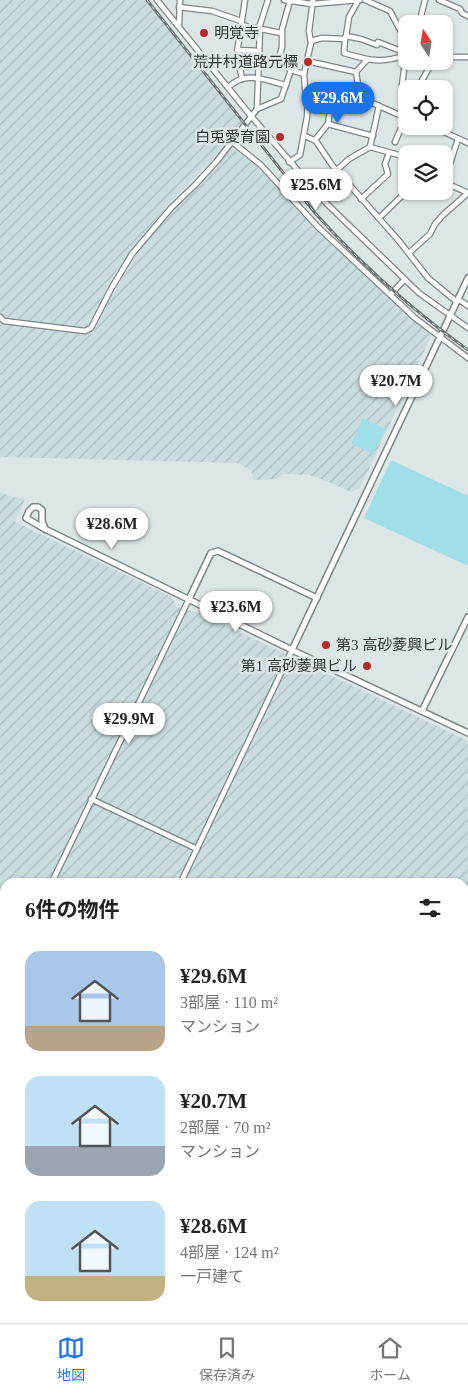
<!DOCTYPE html>
<html lang="ja">
<head>
<meta charset="utf-8">
<style>
	body { margin:0; font-family:"Times New Roman","Noto Sans JP",serif; background:#f2f2f2; color:#222; height:100vh; display:flex; flex-direction:column; font-size:19px; white-space:nowrap }
	* { box-sizing:border-box; margin:0 }
	p { font-size:16px; color:#767676 }
	.icon { flex:none; width:28px; height:28px; fill:none; stroke:currentColor; stroke-width:2; stroke-linecap:round; stroke-linejoin:round }
	.map { position:relative; flex:1; overflow:hidden }
	.panel { position:absolute; left:0px; top:878px; width:469px; height:446px; display:flex; flex-direction:column; background:#fff; border-radius:15px 15px 0 0; box-shadow:0 1px 4px #0004 }
	.panel>* { flex:none }
	.needle { width:32px; rotate:348deg }
	.fabs { position:absolute; left:398px; top:15px; display:grid; gap:10px }
	.fabs a { display:grid; place-items:center; width:55px; height:55px; border-radius:10px; background:#fff; box-shadow:0 1px 4px #0004; font-size:25px }
	.price { position:absolute; translate:-50% -42px; padding:0 11px; border-radius:18px; background:#fff; color:#222; font-size:16px; line-height:32px; filter:drop-shadow(0 1px 2px #0008) }
	.price::after { content:''; position:absolute; left:50%; top:30px; width:15px; height:11px; margin-left:-8px; background:inherit; clip-path:polygon(0 0,100% 0,50% 100%) }
	.price.current { background:#1a73e8; color:#fff }
	ul { padding:0; list-style:none }
	li { display:flex; align-items:center; gap:15px; height:125px; padding:0 25px }
	li span { display:grid; place-items:center; flex:none; width:140px; height:100px; border-radius:15px; color:#555 }
	li>.icon { margin-inline-start:auto }
	span .icon { width:60px; height:60px; fill:#fffc; stroke-width:1 }
	li b { font-size:21px }
	h2 { display:flex; justify-content:space-between; align-items:center; height:60px; padding:0 25px; font-size:21px }
	.tabs { display:flex; justify-content:space-around; align-items:center; height:70px; border-top:1px solid #e0e0e0; background:#fff; font-size:14px; color:#767676 }
	.tabs a { display:grid; justify-items:center; gap:2px }
	.tabs .current { color:#1a73e8 }
	.map>svg:first-child { display:block }
	.industrial { fill:url(#industrial-furrows) }
	.green { fill:#a0dfe7 }
	.lines { fill:none; stroke-linecap:round; stroke-linejoin:round }
	.stream { stroke:#3f9aa5; stroke-width:1 }
	.minor-casing { stroke:#7c8586; stroke-width:7 }
	.tertiary-casing { stroke:#7c8586; stroke-width:8 }
	.minor { stroke:#fff; stroke-width:4.5 }
	.tertiary { stroke:#fff; stroke-width:5 }
	.rail-casing { stroke:#6c7172; stroke-width:3 }
	.rail { stroke:#dde6e7; stroke-width:1; stroke-dasharray:4; stroke-linecap:butt }
	.poi-dot { fill:#b72828; stroke:#dde6e7; stroke-width:2 }
	.labels { text-anchor:middle; dominant-baseline:central; stroke-width:5; stroke-linejoin:round; paint-order:stroke }
	.poi-label { font-size:15px; fill:#323636; stroke:#dde6e7; text-anchor:end }
</style>
</head>
<body>
<div class="map">
<svg width="468" height="1323" viewBox="0 0 468 1323">
	<defs>
		<pattern id="industrial-furrows" width="10" height="10" patternUnits="userSpaceOnUse" patternTransform="scale(1.25)"><rect width="10" height="10" fill="#cadcde"/><path d="M-1 1l2-2M0 10L10 0M9 11l2-2" fill="none" stroke="#aebdbf"/></pattern>
	</defs>
	<rect width="100%" height="100%" fill="#dde6e7"/>
	<g class="industrial">
		<path d="M 0,0 L 146,0 L 243,121 L 210,162 L 168,205 L 132,249 L 114,275 L 87,326 L 83,328 L 11,319 L 2,316 L 0,311 Z"/>
		<path d="M 231,147 L 264,172 L 307,219 L 431,336 L 360,488 L 351,492 L 329,482 L 309,475 L 285,474 L 281,475 L 278,479 L 253,480 L 251,470 L 237,463 L 0,457 L 0,324 L 93,333 L 111,297 L 140,249 L 166,218 L 212,171 Z"/>
		<path d="M 0,492 L 13,497 L 25,499 L 15,522 L 172,597 L 176,607 L 200,613 L 468,741 L 468,1298 L 464,1296 L 464,882 L 5,882 L 5,1319 L 442,1319 L 440,1323 L 0,1323 Z"/>
	</g>
	<g class="green">
		<path d="M 363,418 L 386,429 L 373,454 L 351,444 Z"/>
		<path d="M 391,460 L 468,496 L 468,566 L 364,518 Z"/>
	</g>
	<g class="lines">
		<path class="stream" d="M 0,1075 L 5,1077"/>
		<defs>
			<g id="minor">
				<path d="M 157,0 L 251,116 L 326,203 L 419,293 L 468,328"/>
				<path d="M 284,0 L 312,4 L 360,0"/>
				<path d="M 365,0 L 390,11 L 406,41"/>
				<path d="M 439,0 L 460,9 L 462,13 L 468,16"/>
				<path d="M 179,7 L 212,11 L 241,21"/>
				<path d="M 419,24 L 425,0"/>
				<path d="M 241,25 L 281,33"/>
				<path d="M 179,26 L 180,0"/>
				<path d="M 259,28 L 268,0"/>
				<path d="M 346,36 L 349,17 L 358,1"/>
				<path d="M 345,39 L 344,53 C 367,60 382,64 406,55"/>
				<path d="M 311,41 L 322,38 L 345,39 L 346,36 L 361,39 L 377,45 L 378,42 L 406,53"/>
				<path d="M 238,50 L 259,51"/>
				<path d="M 259,55 L 279,62 L 291,70"/>
				<path d="M 406,55 L 402,85 L 415,89"/>
				<path d="M 203,57 L 238,60"/>
				<path d="M 444,57 L 468,57"/>
				<path d="M 307,61 L 356,72 L 360,97"/>
				<path d="M 278,62 L 282,47 L 282,29 L 290,1"/>
				<path d="M 356,72 L 367,60"/>
				<path d="M 242,79 L 237,53 L 245,0"/>
				<path d="M 228,87 C 232,84 237,80 242,79 C 256,75 272,82 286,85"/>
				<path d="M 417,89 L 433,61"/>
				<path d="M 308,96 L 359,97 L 406,118"/>
				<path d="M 257,109 L 260,28"/>
				<path d="M 328,124 L 373,136"/>
				<path d="M 431,126 L 468,143"/>
				<path d="M 305,136 L 316,141 L 332,165 L 399,241 L 428,278 L 457,302"/>
				<path d="M 315,140 L 328,124 L 332,96"/>
				<path d="M 231,141 L 261,165 L 317,226 L 415,318 L 468,358"/>
				<path d="M 395,142 L 406,117"/>
				<path d="M 370,147 L 379,106"/>
				<path d="M 289,162 L 300,155 L 307,117 L 308,96 L 305,89 L 304,74 L 311,43 L 309,31 L 313,0"/>
				<path d="M 337,170 L 349,159 L 370,147 L 406,157"/>
				<path d="M 446,176 L 458,139"/>
				<path d="M 361,199 L 388,174 L 385,164 L 389,153"/>
				<path d="M 379,218 L 407,191"/>
				<path d="M 409,253 L 430,234 L 435,224 L 443,215 L 468,193 L 444,182"/>
				<path d="M 391,294 L 404,280"/>
				<path d="M 458,299 L 468,306"/>
				<path d="M 0,317 L 4,321 L 85,331 L 91,328 L 111,289 L 132,254 L 171,208 L 195,185 L 217,161 L 257,109 L 281,99 L 291,70 L 304,74"/>
				<path d="M 91,799 L 197,849"/>
				<path d="M 52,882 L 189,599"/>
				<path d="M 181,882 L 292,650"/>
				<path d="M 0,943 L 5,945"/>
				<path d="M 0,989 L 5,979"/>
				<path d="M 0,1068 L 5,1071"/>
			</g>
			<g id="tertiary">
				<path d="M 45,529 L 42,521 L 42,510 L 38,507 L 33,507 L 29,511 L 26,518 L 45,529 L 292,650 L 468,733"/>
				<path d="M 189,599 L 211,553 L 218,551 L 317,598"/>
				<path d="M 292,650 L 468,278"/>
				<path d="M 422,711 L 468,617"/>
				<path d="M 464,1300 L 468,1302"/>
			</g>
		</defs>
		<use href="#minor" class="minor-casing"/>
		<use href="#tertiary" class="tertiary-casing"/>
		<use href="#minor" class="minor"/>
		<use href="#tertiary" class="tertiary"/>
		<defs>
			<path id="rail" d="M 147,0 L 315,213 C 361,264 412,310 468,350"/>
		</defs>
		<use href="#rail" class="rail-casing"/>
		<use href="#rail" class="rail"/>
	</g>
	<g class="poi-dot">
		<circle cx="204" cy="33" r="5"/>
		<circle cx="308" cy="62" r="5"/>
		<circle cx="280" cy="137" r="5"/>
		<circle cx="326" cy="645" r="5"/>
		<circle cx="367" cy="666" r="5"/>
	</g>
	<g class="labels">
		<g class="poi-label">
			<text x="214" y="33" text-anchor="start">明覚寺</text>
			<text x="298" y="62">荒井村道路元標</text>
			<text x="270" y="137">白兎愛育園</text>
			<text x="336" y="645" text-anchor="start">第3 高砂菱興ビル</text>
			<text x="357" y="666">第1 高砂菱興ビル</text>
		</g>
	</g>
</svg>
<div class="fabs">
<a><svg class="needle" viewBox="-14 -14 28 28"><path d="M0-13l5 13h-10z" fill="#e53935"/><path d="M0 13l5-13h-10z" fill="#767676"/></svg></a>
<a><svg class="icon" aria-label="locate" viewBox="0 0 24 24"><circle cx="12" cy="12" r="6"/><path d="M12 2v4M12 18v4M2 12h4M18 12h4"/></svg></a>
<a><svg class="icon" aria-label="layers" viewBox="0 0 24 24"><path d="M12 4l9 5-9 5-9-5zM3 14l9 5 9-5"/></svg></a>
</div>
<b class="price current" style="left:338px;top:124px">¥29.6M</b>
<b class="price" style="left:316px;top:211px">¥25.6M</b>
<b class="price" style="left:396px;top:407px">¥20.7M</b>
<b class="price" style="left:112px;top:550px">¥28.6M</b>
<b class="price" style="left:236px;top:633px">¥23.6M</b>
<b class="price" style="left:129px;top:745px">¥29.9M</b>
<section class="panel">
<h2>6件の物件<svg class="icon" aria-label="filters" viewBox="0 0 24 24"><path d="M4 7h16M4 17h16"/><circle cx="9" cy="7" r="2"/><circle cx="15" cy="17" r="2"/></svg></h2>
<ul>
<li><span style="background:linear-gradient(#a9c7e8 75%,#b9a48a 0)"><svg class="icon" aria-label="home" viewBox="0 0 24 24"><path d="M3 11l9-7 9 7M6 9v11h12V9"/></svg></span><div><b>¥29.6M</b><p>3部屋 · 110 m²</p><p>マンション</p></div></li>
<li><span style="background:linear-gradient(#bfe0f5 70%,#9aa5b1 0)"><svg class="icon" aria-label="home" viewBox="0 0 24 24"><path d="M3 11l9-7 9 7M6 9v11h12V9"/></svg></span><div><b>¥20.7M</b><p>2部屋 · 70 m²</p><p>マンション</p></div></li>
<li><span style="background:linear-gradient(#bfe0f5 75%,#c2b280 0)"><svg class="icon" aria-label="home" viewBox="0 0 24 24"><path d="M3 11l9-7 9 7M6 9v11h12V9"/></svg></span><div><b>¥28.6M</b><p>4部屋 · 124 m²</p><p>一戸建て</p></div></li>
</ul>
</section>
</div>
<nav class="tabs">
<a class="current"><svg class="icon" aria-label="map" viewBox="0 0 24 24"><path d="M3 6l6-2 6 2 6-2v14l-6 2-6-2-6 2zM9 4v14M15 6v14"/></svg>地図</a>
<a><svg class="icon" aria-label="saved" viewBox="0 0 24 24"><path d="M7 4h10v16l-5-4-5 4z"/></svg>保存済み</a>
<a><svg class="icon" aria-label="home" viewBox="0 0 24 24"><path d="M3 11l9-7 9 7M6 9v11h12V9"/></svg>ホーム</a>
</nav>
</body>
</html>
